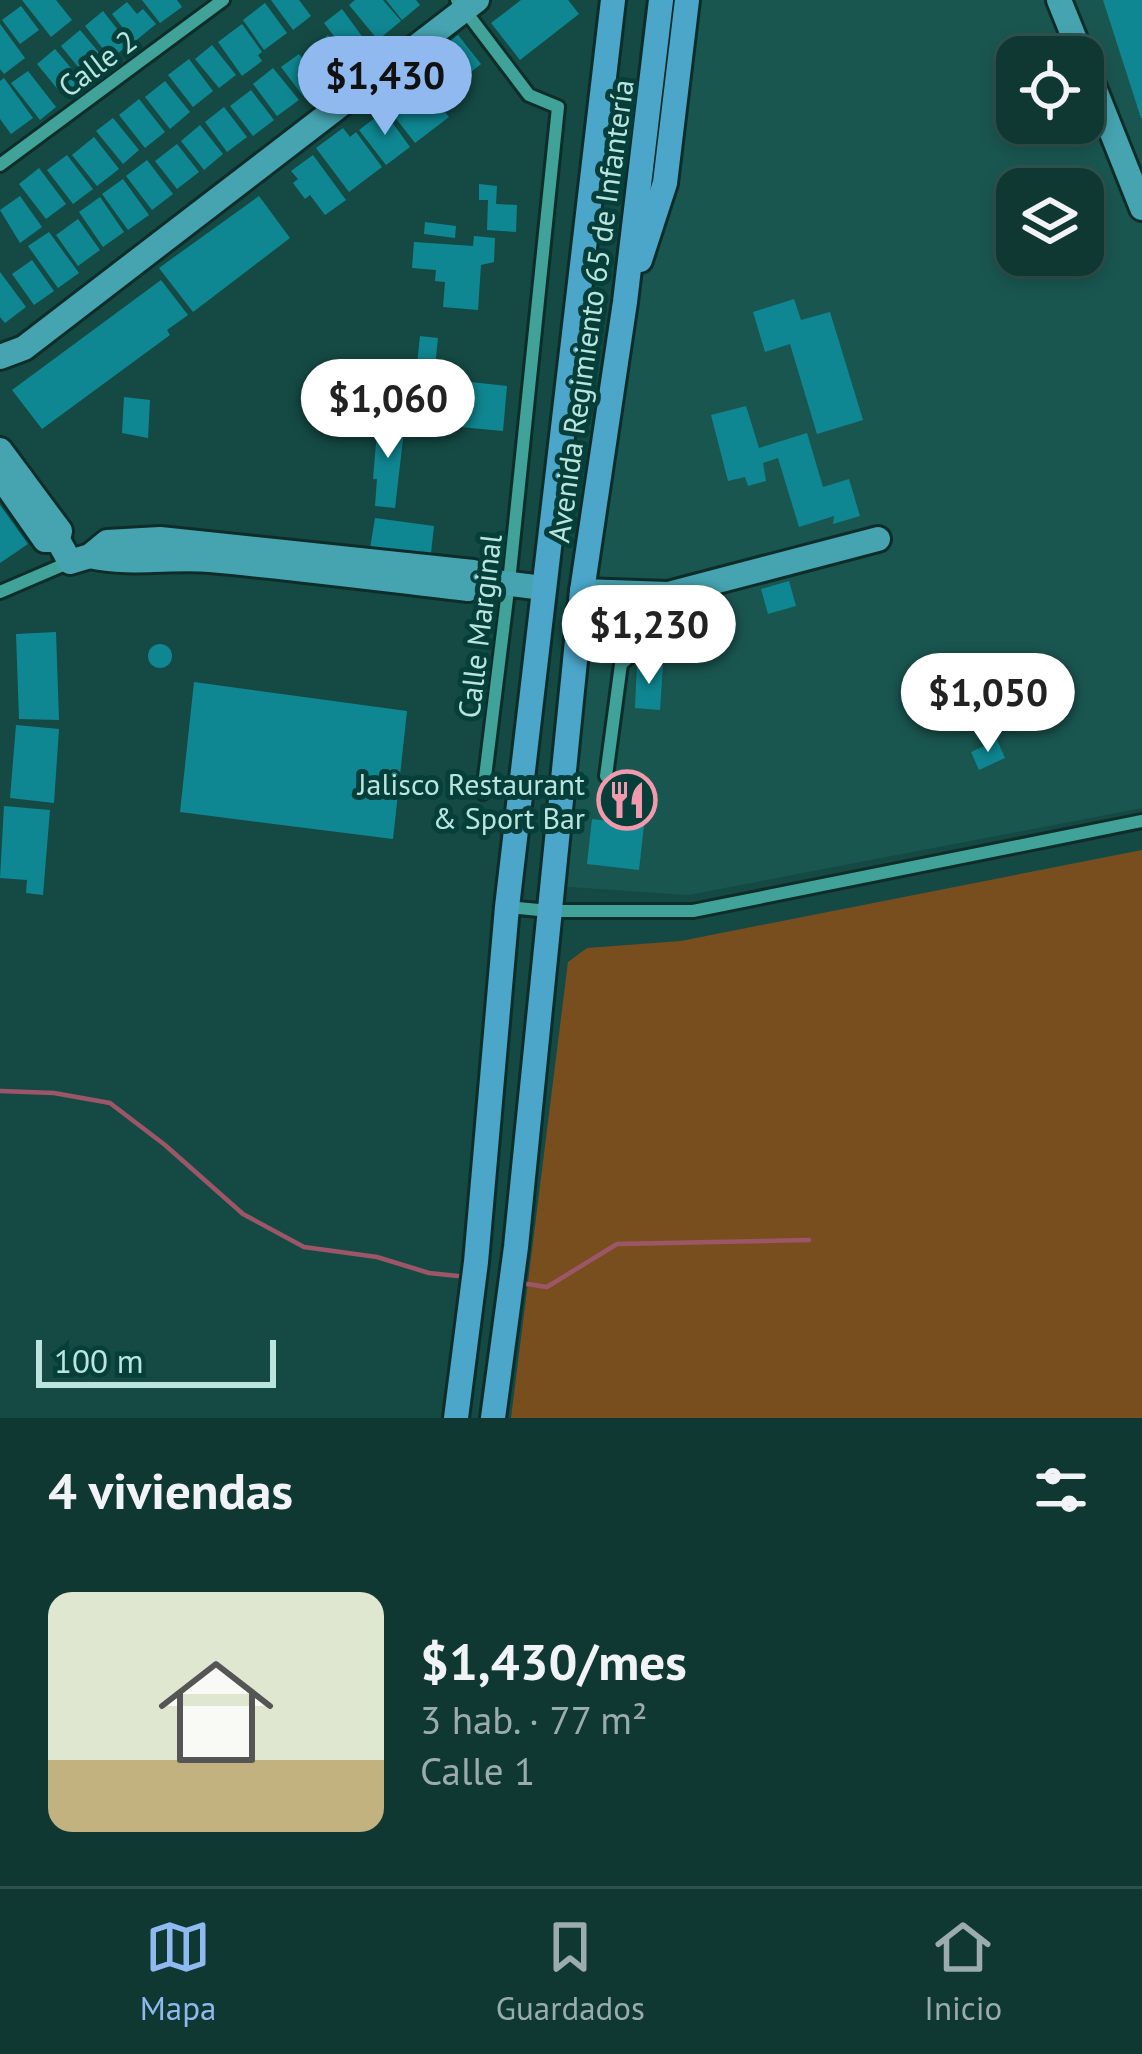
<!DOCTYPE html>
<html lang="es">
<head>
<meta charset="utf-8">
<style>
	body { margin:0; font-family:"PT Sans",sans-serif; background:#193f3b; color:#f1f3f6; height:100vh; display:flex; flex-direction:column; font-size:45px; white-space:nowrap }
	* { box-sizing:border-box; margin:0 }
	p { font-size:39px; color:#9cacac }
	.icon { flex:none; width:66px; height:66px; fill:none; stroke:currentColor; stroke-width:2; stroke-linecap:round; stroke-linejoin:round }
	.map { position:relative; height:1418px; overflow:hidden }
	.side { display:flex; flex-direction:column; background:#103833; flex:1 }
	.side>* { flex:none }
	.buttons { position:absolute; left:996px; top:36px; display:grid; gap:24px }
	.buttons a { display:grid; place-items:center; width:108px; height:108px; border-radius:24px; background:#103833; box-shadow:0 6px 18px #0003,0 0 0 3px #30524e; font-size:60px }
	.scale { position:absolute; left:36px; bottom:30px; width:240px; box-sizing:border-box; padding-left:12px; border:6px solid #bae5df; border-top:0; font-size:33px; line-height:42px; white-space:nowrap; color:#bae5df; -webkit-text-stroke:9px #063f3a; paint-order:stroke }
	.price { position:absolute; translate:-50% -102px; padding:0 27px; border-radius:42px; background:#fff; color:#222; font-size:39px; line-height:78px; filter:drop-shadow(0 3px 6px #0008) }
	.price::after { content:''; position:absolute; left:50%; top:72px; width:36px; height:27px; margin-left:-18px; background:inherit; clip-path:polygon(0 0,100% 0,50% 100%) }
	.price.on { background:#90b9f0; color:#111 }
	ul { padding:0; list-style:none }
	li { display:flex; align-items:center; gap:36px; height:300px; padding:0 48px }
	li+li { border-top:3px solid #30524e }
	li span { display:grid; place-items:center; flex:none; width:336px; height:240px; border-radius:24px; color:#555 }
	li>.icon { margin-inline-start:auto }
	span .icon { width:144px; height:144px; fill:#fffc; stroke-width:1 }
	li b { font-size:51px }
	h2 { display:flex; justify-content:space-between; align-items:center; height:144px; padding:0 48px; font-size:51px }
	.dock { display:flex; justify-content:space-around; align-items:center; height:168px; border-top:3px solid #30524e; background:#103833; font-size:33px; color:#9cacac }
	.dock a { display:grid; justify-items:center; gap:6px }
	.dock .on { color:#90b9f0 }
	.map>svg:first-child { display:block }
	.built { fill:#1a5650; fill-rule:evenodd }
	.green { fill:#794e1f }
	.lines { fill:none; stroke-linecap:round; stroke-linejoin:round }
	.stream { stroke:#9d5667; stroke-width:4.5 }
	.building { fill:#0f8792 }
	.street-casing { stroke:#0e2d29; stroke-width:18 }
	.secondary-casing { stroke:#0e2d29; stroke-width:30 }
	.primary-casing { stroke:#0e2d29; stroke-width:30 }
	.street { stroke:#40a298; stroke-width:12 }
	.secondary { stroke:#46a4b1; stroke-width:24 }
	.primary { stroke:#4ba6ca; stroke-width:24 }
	.labels { text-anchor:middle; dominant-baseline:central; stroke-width:10; stroke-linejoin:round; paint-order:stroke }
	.street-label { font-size:30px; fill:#bae5df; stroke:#063f3a }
	.poi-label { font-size:30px; fill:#bae5df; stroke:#063f3a; text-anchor:end }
</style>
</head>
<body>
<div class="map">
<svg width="1142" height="1418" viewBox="0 0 1142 1418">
	<rect width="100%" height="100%" fill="#154a44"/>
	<path class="built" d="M 659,0 L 1142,0 L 1142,808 L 688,895 L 556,886 ZM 1017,57 L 1083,57 L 1083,123 L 1017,123 ZM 1017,189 L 1083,189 L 1083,255 L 1017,255 Z"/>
	<path class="green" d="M 1142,850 L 1142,1418 L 511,1418 L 568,962 L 587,948 L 681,941 Z"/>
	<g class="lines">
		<g class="stream">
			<path d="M 0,1091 L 54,1093 L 110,1103 L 165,1145 L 243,1214 L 304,1247 L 377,1257 L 429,1273 L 468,1277"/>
			<path d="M 521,1283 L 547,1287 L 617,1244 L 809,1240"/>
		</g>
	</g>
	<g class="building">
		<path d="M 22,0 L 56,0 L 72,20 L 51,37 Z"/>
		<path d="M 142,0 L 177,0 L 182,7 L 160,23 Z"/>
		<path d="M 271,0 L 299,0 L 311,16 L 293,30 Z"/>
		<path d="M 355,0 L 383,0 L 401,21 L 378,40 L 349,5 Z"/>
		<path d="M 386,0 L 416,0 L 420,5 L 402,20 Z"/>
		<path d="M 521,0 L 568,0 L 579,14 L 520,60 L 491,23 Z"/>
		<path d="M 1103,0 L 1142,0 L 1142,118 L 1141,118 Z"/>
		<path d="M 127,2 L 137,14 L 143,9 L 156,24 L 134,42 L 112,14 Z"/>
		<path d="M 265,3 L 287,33 L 264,50 L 243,20 Z"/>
		<path d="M 21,6 L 39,30 L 20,44 L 2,20 Z"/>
		<path d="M 342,9 L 364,39 L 346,52 L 324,23 Z"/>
		<path d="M 103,11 L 129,44 L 111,59 L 85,26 Z"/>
		<path d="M 0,24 L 25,58 L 4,74 L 0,69 Z"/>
		<path d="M 242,24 L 262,52 L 258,55 L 262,61 L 242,76 L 218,42 Z"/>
		<path d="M 80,30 L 107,62 L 87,78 L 61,46 Z"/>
		<path d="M 328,35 L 348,63 L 328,77 L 308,50 Z"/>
		<path d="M 458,35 L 481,64 L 455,85 L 432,55 Z"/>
		<path d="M 212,45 L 236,75 L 219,88 L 195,59 Z"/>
		<path d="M 55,49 L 82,81 L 64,97 L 37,64 Z"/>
		<path d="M 299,54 L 321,83 L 303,96 L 281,67 Z"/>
		<path d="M 189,59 L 213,91 L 193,107 L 168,75 Z"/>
		<path d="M 273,68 L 299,100 L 277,116 L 253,84 Z"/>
		<path d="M 28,71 L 56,107 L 40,120 L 11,83 Z"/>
		<path d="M 4,78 L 33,118 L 11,134 L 0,119 L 0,81 Z"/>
		<path d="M 165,81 L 190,112 L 170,129 L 145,97 Z"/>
		<path d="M 421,81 L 449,117 L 415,143 L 387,107 Z"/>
		<path d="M 251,90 L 274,120 L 253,136 L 230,106 Z"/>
		<path d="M 139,99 L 165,132 L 145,148 L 119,115 Z"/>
		<path d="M 224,107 L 247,137 L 227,152 L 205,122 Z"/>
		<path d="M 384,111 L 410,147 L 386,165 L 359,130 Z"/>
		<path d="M 113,118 L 139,150 L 123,164 L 96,131 Z"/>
		<path d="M 200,125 L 223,154 L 204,170 L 181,141 Z"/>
		<path d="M 343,128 L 350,137 L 356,132 L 382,167 L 349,192 L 316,148 Z"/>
		<path d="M 94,137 L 119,169 L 97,186 L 72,155 Z"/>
		<path d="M 177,144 L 199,172 L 177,189 L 155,161 Z"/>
		<path d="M 67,155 L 93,189 L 73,204 L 47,170 Z"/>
		<path d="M 313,155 L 346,200 L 325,215 L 310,195 L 305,199 L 293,183 L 298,179 L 291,171 Z"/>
		<path d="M 147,160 L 173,194 L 152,210 L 126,176 Z"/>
		<path d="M 39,168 L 66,204 L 46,219 L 19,184 Z"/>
		<path d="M 123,179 L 149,215 L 128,230 L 102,194 Z"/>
		<path d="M 479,184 L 497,186 L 496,204 L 517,205 L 516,232 L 487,230 L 488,200 L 479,200 Z"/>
		<path d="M 20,196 L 42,227 L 20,243 L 0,210 Z"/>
		<path d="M 259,196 L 290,238 L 193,312 L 159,268 Z"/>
		<path d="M 100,197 L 124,232 L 103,247 L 79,212 Z"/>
		<path d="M 78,219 L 100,250 L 78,266 L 56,235 Z"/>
		<path d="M 425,222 L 456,226 L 455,238 L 424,234 Z"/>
		<path d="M 49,232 L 79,273 L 58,288 L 28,246 Z"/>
		<path d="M 474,236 L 495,238 L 494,262 L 481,265 L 478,310 L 443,307 L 445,282 L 435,281 L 436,270 L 412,268 L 414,242 L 473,246 Z"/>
		<path d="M 32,260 L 54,291 L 34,305 L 12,274 Z"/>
		<path d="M 0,272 L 26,307 L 5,323 L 0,317 Z"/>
		<path d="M 161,280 L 188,315 L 167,330 L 170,335 L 42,429 L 12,390 Z"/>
		<path d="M 794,299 L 801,320 L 830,312 L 863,420 L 817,434 L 790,344 L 765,352 L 753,312 Z"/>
		<path d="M 420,336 L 438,338 L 429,423 L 411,421 Z"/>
		<path d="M 453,380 L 507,386 L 503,431 L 449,426 Z"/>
		<path d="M 124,397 L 150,400 L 148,438 L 122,433 Z"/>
		<path d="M 746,406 L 759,448 L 807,433 L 823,487 L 849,479 L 860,516 L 833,524 L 834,516 L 799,527 L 778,458 L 763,463 L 766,481 L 748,486 L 745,477 L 728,481 L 711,415 Z"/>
		<path d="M 378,419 L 405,422 L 395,508 L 375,506 L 377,479 L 373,479 Z"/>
		<path d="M 0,505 L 28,544 L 0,563 Z"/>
		<path d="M 375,518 L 434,526 L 430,562 L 369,555 Z"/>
		<path d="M 789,581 L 796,606 L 768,614 L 761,589 Z"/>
		<path d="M 56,632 L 59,720 L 19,719 L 16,634 Z"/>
		<circle cx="160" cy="656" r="12"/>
		<path d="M 637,664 L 663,665 L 660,710 L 635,708 Z"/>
		<path d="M 194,682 L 407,711 L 393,839 L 180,812 Z"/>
		<path d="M 16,725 L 59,729 L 54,803 L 10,798 Z"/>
		<path d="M 997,740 L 1005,758 L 979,770 L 971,752 Z"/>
		<path d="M 606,784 L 653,789 L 648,817 L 601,812 Z"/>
		<path d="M 4,806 L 50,810 L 43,895 L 26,893 L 27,880 L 0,878 Z"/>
		<path d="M 592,819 L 644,825 L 639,870 L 587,864 Z"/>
	</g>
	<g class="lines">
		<defs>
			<g id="street">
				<path d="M 457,0 L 529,95 L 558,107 L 509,582 L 483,793"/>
				<path d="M 0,165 L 223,0"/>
				<path d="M 0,592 L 70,562"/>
				<path d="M 606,776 L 621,664 L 665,625 L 668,595"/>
				<path d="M 507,907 L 549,911 L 693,911 L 1142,821"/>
			</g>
			<g id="secondary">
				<path d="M 1059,0 L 1082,57"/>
				<path d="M 1083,60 L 1142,208"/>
				<path d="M 0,357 L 24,348 L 477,0"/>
				<path d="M 0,450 L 60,531 L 58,540 L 70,562 L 90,556 L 107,542 L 160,539 L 473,572 L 488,581 L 543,588"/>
				<path d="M 0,476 L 45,540 L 58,540"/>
				<path d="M 90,556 C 129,565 170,557 210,560 C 296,568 382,579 468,589 L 488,581"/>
				<path d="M 582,591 L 668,594 L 878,539"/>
			</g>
			<g id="primary">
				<path d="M 640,260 L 665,183 L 687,0"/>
				<path d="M 456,1418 L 476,1262 L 507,907 L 613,0"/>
				<path d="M 493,1418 L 516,1247 L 582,591 L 625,302 L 661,0"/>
			</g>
		</defs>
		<use href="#street" class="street-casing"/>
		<use href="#secondary" class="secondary-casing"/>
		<use href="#primary" class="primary-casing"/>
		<use href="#street" class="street"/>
		<use href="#secondary" class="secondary"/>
		<use href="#primary" class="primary"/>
	</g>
	<defs>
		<symbol id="restaurant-ring" viewBox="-11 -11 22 22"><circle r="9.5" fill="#063f3a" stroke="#f29aad" stroke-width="1.5"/><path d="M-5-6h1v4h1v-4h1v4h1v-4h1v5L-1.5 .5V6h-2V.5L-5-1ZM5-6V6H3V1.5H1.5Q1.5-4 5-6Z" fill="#f29aad"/></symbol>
	</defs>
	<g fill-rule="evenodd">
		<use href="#restaurant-ring" x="594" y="767" width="66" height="66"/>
	</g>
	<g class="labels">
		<g class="street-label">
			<text transform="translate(97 63) rotate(-37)">Calle 2</text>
			<text transform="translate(590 311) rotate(-82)">Avenida Regimiento 65 de Infantería</text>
			<text transform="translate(479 626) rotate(-83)">Calle Marginal</text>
		</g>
		<g class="poi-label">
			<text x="585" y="783">Jalisco Restaurant<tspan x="585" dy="34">&amp; Sport Bar</tspan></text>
		</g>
	</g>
</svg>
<div class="buttons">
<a><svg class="icon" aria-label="locate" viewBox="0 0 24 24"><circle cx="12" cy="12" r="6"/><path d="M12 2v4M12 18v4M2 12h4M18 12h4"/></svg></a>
<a><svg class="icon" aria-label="layers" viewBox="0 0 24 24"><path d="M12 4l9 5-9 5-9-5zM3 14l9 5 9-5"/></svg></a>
</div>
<div class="scale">100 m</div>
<b class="price on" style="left:385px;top:138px">$1,430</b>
<b class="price" style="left:388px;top:461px">$1,060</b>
<b class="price" style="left:649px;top:687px">$1,230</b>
<b class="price" style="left:988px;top:755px">$1,050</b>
</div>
<section class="side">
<h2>4 viviendas<svg class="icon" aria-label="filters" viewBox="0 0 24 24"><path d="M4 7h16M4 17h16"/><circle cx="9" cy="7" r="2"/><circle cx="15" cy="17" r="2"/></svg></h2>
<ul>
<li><span style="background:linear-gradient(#dfe7d0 70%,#c2b280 0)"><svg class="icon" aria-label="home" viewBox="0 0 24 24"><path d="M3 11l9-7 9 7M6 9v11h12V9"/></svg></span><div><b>$1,430/mes</b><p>3 hab. · 77 m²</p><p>Calle 1</p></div></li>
</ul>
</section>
<nav class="dock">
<a class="on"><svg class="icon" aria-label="map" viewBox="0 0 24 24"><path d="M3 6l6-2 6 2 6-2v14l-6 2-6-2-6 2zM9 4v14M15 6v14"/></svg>Mapa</a>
<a><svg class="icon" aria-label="saved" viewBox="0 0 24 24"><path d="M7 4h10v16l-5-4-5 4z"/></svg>Guardados</a>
<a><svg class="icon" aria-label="home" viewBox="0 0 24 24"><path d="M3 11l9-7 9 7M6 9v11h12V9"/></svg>Inicio</a>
</nav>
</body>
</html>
